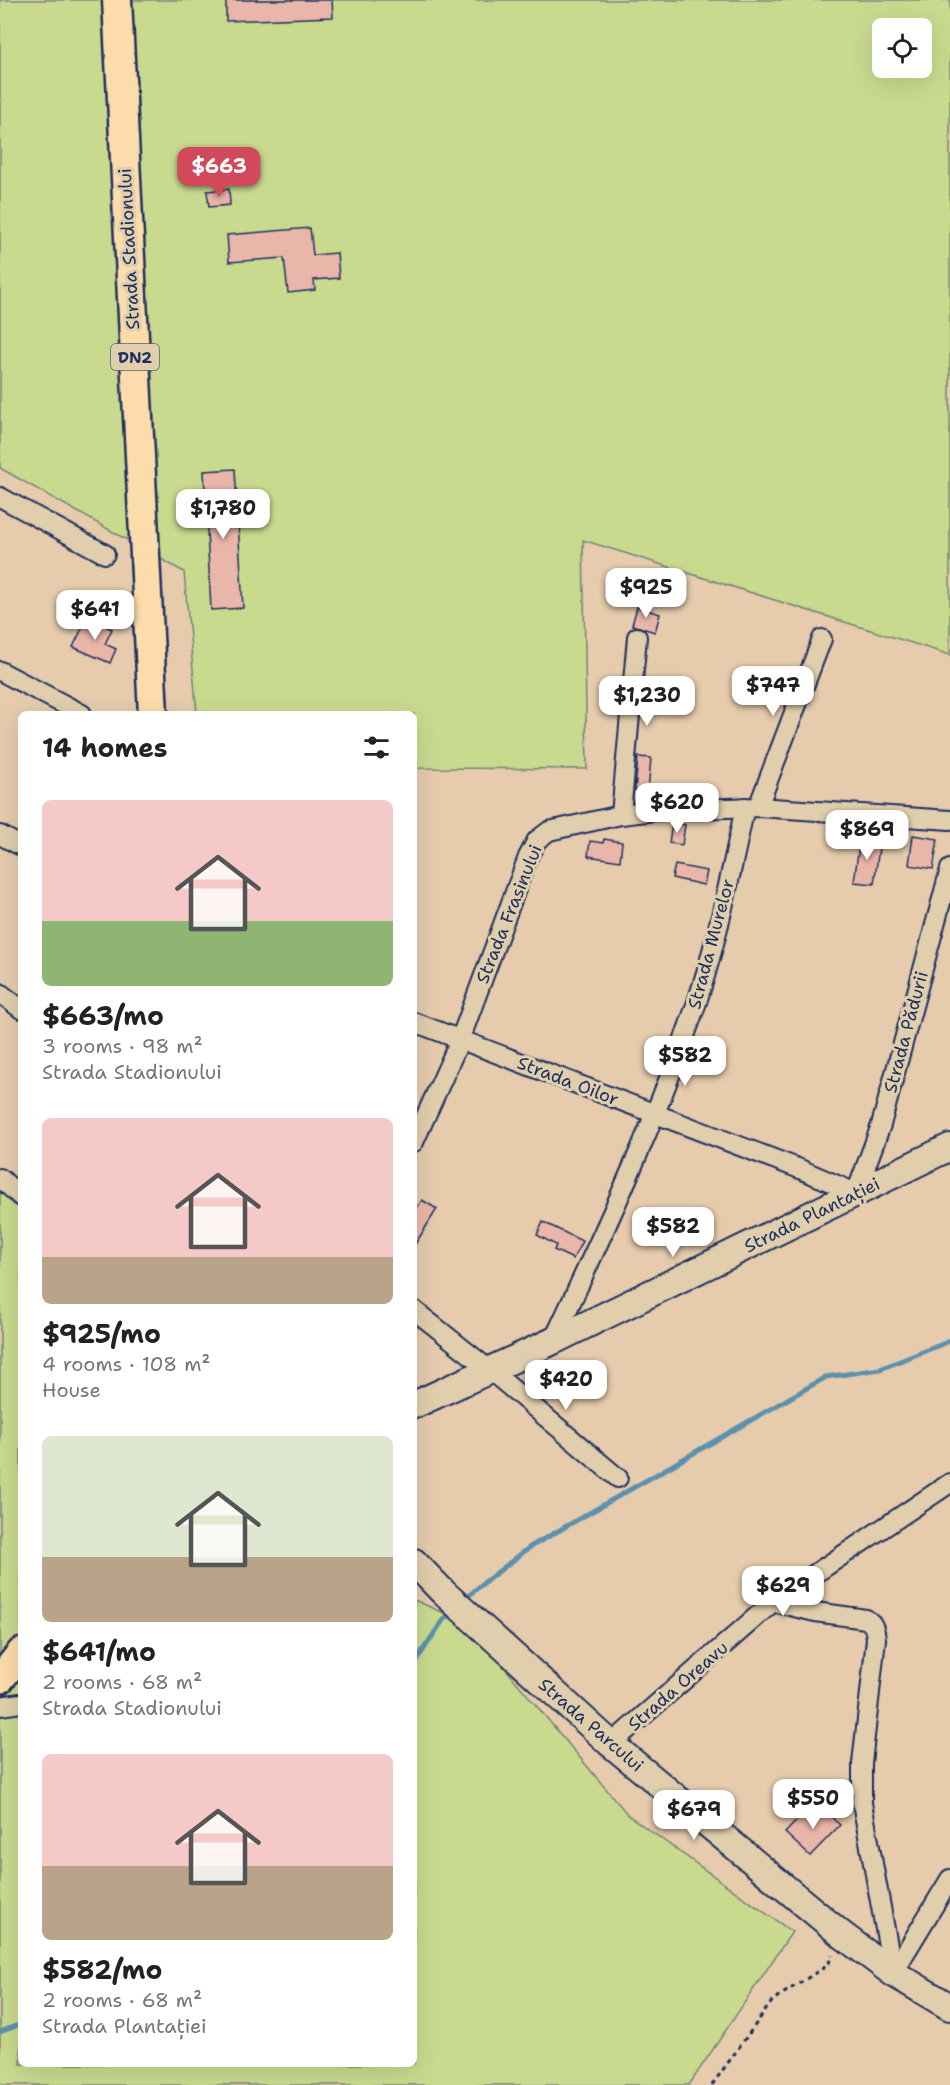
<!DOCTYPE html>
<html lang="en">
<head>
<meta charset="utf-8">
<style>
	body { margin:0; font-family:"Shantell Sans",sans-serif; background:#f6f6f6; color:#222; height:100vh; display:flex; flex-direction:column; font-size:22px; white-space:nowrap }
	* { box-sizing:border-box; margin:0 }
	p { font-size:20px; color:#767676 }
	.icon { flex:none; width:33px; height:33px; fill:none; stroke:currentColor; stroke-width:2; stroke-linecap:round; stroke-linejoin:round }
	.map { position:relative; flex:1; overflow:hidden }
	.panel { position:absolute; left:18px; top:711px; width:399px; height:1356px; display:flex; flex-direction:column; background:#fff; border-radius:9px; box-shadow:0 6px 24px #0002 }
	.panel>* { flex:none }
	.controls { position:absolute; left:872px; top:18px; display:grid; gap:12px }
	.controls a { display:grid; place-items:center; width:60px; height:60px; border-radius:9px; background:#fff; box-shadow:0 6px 24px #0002; font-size:30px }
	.price { position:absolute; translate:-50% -51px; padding:0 14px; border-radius:12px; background:#fff; color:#222; font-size:20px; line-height:39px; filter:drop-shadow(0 2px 3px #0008) }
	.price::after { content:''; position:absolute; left:50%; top:36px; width:18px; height:14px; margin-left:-9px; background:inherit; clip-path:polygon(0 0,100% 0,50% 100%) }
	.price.selected { background:#d1495b; color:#fff }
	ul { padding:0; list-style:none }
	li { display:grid; align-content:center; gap:12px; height:318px; padding:0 24px }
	li span { display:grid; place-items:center; height:186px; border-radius:9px; color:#555 }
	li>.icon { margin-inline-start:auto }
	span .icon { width:108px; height:108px; fill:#fffc; stroke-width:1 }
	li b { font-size:26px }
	h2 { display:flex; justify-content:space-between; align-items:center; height:72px; padding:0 24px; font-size:26px }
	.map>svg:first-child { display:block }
	.green { fill:#c9da8f; stroke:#728476; stroke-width:1.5; fill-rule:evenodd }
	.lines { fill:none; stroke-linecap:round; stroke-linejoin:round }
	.stream { stroke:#5b91ae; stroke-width:5 }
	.building { fill:#ebb6aa; stroke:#1b2f5e; stroke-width:1.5 }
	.minor-casing { stroke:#1b2f5e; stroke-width:22 }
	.secondary-casing { stroke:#1b2f5e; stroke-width:30 }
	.primary-casing { stroke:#1b2f5e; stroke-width:33 }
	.path { stroke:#1b2f5e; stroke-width:3; stroke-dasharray:4.5 4.5; stroke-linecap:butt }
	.minor { stroke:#e1ceac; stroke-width:18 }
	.secondary { stroke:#e1ceac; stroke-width:26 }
	.primary { stroke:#fddcac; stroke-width:28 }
	.labels { text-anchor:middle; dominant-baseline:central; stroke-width:6; stroke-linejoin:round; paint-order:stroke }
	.shield { fill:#e1ceac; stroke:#565f75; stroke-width:1.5 }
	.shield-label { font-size:16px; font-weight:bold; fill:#1b2f5e }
	.street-label { font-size:18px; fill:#1b2f5e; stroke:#e1ceac }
</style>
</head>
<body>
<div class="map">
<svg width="950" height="2085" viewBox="0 0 950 2085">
	<rect width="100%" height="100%" fill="#e6cbad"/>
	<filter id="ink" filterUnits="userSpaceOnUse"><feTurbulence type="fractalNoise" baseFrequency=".0167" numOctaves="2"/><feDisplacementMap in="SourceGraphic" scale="12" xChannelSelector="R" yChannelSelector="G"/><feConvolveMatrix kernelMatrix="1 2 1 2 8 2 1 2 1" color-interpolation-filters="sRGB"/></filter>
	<g filter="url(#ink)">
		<g class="green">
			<path d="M 0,0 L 950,0 L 950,655 L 583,540 L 587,769 L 414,768 L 414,714 L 197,714 L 184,572 L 0,468 ZM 882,28 L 921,28 L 921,68 L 882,68 Z"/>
			<path d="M 0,1187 L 21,1204 L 21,2064 L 414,2064 L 414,1600 L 467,1623 L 628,1815 L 792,1932 L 689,2085 L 0,2085 Z"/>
		</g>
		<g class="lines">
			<g class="stream">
				<path d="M 464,1600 L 481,1585 L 530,1547 L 826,1377 L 880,1369 L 950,1341"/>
				<path d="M 414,1664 L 443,1620 L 453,1611"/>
				<path d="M 0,2032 L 21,2024"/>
			</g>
		</g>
		<g class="building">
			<path d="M 226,0 L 332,0 L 333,17 L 226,21 Z"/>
			<path d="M 229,189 L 230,205 L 209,207 L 207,191 Z"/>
			<path d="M 310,228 L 313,255 L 337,253 L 339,278 L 314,280 L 315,290 L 288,293 L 284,258 L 229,262 L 227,235 Z"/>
			<path d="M 235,469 L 243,608 L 211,610 L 204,471 Z"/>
			<path d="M 637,607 L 660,614 L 655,632 L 632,625 Z"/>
			<path d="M 87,618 L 112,629 L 105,644 L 116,649 L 110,663 L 73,647 Z"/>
			<path d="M 638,757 L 651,758 L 648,791 L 635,790 Z"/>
			<path d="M 672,823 L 685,825 L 682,845 L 669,843 Z"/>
			<path d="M 913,835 L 938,839 L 933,869 L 909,865 Z"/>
			<path d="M 860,838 L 880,841 L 874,884 L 854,882 Z"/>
			<path d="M 604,839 L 622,842 L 620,861 L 588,856 L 590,841 L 603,843 Z"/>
			<path d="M 675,865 L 707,871 L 704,885 L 672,878 Z"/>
			<path d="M 422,1200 L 437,1209 L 414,1246 L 414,1212 Z"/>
			<path d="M 543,1222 L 582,1241 L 573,1259 L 554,1250 L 556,1245 L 537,1235 Z"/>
			<path d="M 820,1806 L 840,1825 L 810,1856 L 785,1833 L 805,1812 L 810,1817 Z"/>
		</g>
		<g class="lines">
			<defs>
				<g id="minor">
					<path d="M 0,497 L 105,554"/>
					<path d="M 0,671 L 82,714"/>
					<path d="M 758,807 L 822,639"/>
					<path d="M 621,815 L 637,637"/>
					<path d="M 0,835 L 21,846"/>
					<path d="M 0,993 L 21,1009"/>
					<path d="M 414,1022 L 800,1169 L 856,1193 L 881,1125 L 950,869"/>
					<path d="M 414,1142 L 460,1040 L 528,857 L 537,840 L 549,831 L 621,815 L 664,810 L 758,807 L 950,820"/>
					<path d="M 0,1178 L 21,1197"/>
					<path d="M 414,1310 L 491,1371 L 618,1478"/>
					<path d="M 553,1341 C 605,1230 657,1119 697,1002 C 718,938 731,872 745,807"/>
					<path d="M 773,1602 L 815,1612 L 866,1619 C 874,1624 875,1629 876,1639 L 862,1763 L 862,1803 L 893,1973"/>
					<path d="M 0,1706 L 21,1703"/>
					<path d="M 611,1744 L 773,1602 L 950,1483"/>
					<path d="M 893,1973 L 950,1879"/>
				</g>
				<g id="secondary">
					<path d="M 414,1405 L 553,1341 L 950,1147"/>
					<path d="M 414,1562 L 443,1592 L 611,1744 L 841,1934 L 893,1973 L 950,2007"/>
				</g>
				<g id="primary">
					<path d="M 117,0 L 153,714"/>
					<path d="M 0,1679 L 21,1653"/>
				</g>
			</defs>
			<use href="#minor" class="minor-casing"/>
			<use href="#secondary" class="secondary-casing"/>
			<use href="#primary" class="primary-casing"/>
			<path class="path" d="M 712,2085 L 773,2000 L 828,1965 L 832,1955"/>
			<use href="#minor" class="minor"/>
			<use href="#secondary" class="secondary"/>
			<use href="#primary" class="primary"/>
		</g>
	</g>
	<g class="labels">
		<rect class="shield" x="111" y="344" width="48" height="26" rx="4.5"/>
		<g class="shield-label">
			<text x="135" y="357">DN2</text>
		</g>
		<g class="street-label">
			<text transform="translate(129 249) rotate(-93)">Strada Stadionului</text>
			<text transform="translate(509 914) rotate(-68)">Strada Frasinului</text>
			<text transform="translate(711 944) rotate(-75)">Strada Murelor</text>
			<text transform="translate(906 1032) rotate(-75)">Strada Pădurii</text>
			<text transform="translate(568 1081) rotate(21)">Strada Oilor</text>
			<text transform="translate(812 1215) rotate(-26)">Strada Plantației</text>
			<text transform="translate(678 1686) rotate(-41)">Strada Oreavu</text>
			<text transform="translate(591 1725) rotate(41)">Strada Parcului</text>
		</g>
	</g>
</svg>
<div class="controls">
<a><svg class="icon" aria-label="locate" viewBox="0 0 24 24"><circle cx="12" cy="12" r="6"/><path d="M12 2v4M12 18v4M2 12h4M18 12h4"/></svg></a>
</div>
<b class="price selected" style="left:219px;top:198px">$663</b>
<b class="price" style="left:223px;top:540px">$1,780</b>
<b class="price" style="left:646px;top:619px">$925</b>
<b class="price" style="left:95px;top:641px">$641</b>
<b class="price" style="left:773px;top:717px">$747</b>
<b class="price" style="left:647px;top:727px">$1,230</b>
<b class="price" style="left:677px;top:834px">$620</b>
<b class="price" style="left:867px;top:861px">$869</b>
<b class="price" style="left:685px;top:1087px">$582</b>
<b class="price" style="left:673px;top:1258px">$582</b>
<b class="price" style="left:566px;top:1411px">$420</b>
<b class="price" style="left:783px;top:1617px">$629</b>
<b class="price" style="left:813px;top:1830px">$550</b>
<b class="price" style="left:694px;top:1841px">$679</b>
<section class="panel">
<h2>14 homes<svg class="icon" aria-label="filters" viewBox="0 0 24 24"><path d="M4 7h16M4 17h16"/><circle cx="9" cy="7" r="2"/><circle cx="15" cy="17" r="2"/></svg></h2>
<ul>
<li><span style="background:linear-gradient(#f6c9c9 65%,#8fb573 0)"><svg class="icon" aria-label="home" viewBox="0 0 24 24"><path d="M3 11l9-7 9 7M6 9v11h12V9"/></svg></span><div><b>$663/mo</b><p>3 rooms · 98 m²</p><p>Strada Stadionului</p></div></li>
<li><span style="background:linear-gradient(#f6c9c9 75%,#b9a48a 0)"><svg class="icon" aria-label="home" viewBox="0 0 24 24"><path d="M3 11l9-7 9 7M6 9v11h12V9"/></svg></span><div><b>$925/mo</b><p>4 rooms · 108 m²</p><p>House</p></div></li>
<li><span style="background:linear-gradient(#dfe7d0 65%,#b9a48a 0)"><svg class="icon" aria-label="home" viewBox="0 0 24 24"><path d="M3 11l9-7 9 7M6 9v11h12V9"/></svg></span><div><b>$641/mo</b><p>2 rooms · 68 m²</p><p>Strada Stadionului</p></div></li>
<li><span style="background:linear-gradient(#f6c9c9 60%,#b9a48a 0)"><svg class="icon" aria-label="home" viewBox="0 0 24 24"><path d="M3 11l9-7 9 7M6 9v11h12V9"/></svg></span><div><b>$582/mo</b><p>2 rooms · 68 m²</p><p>Strada Plantației</p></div></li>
</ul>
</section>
</div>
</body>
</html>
